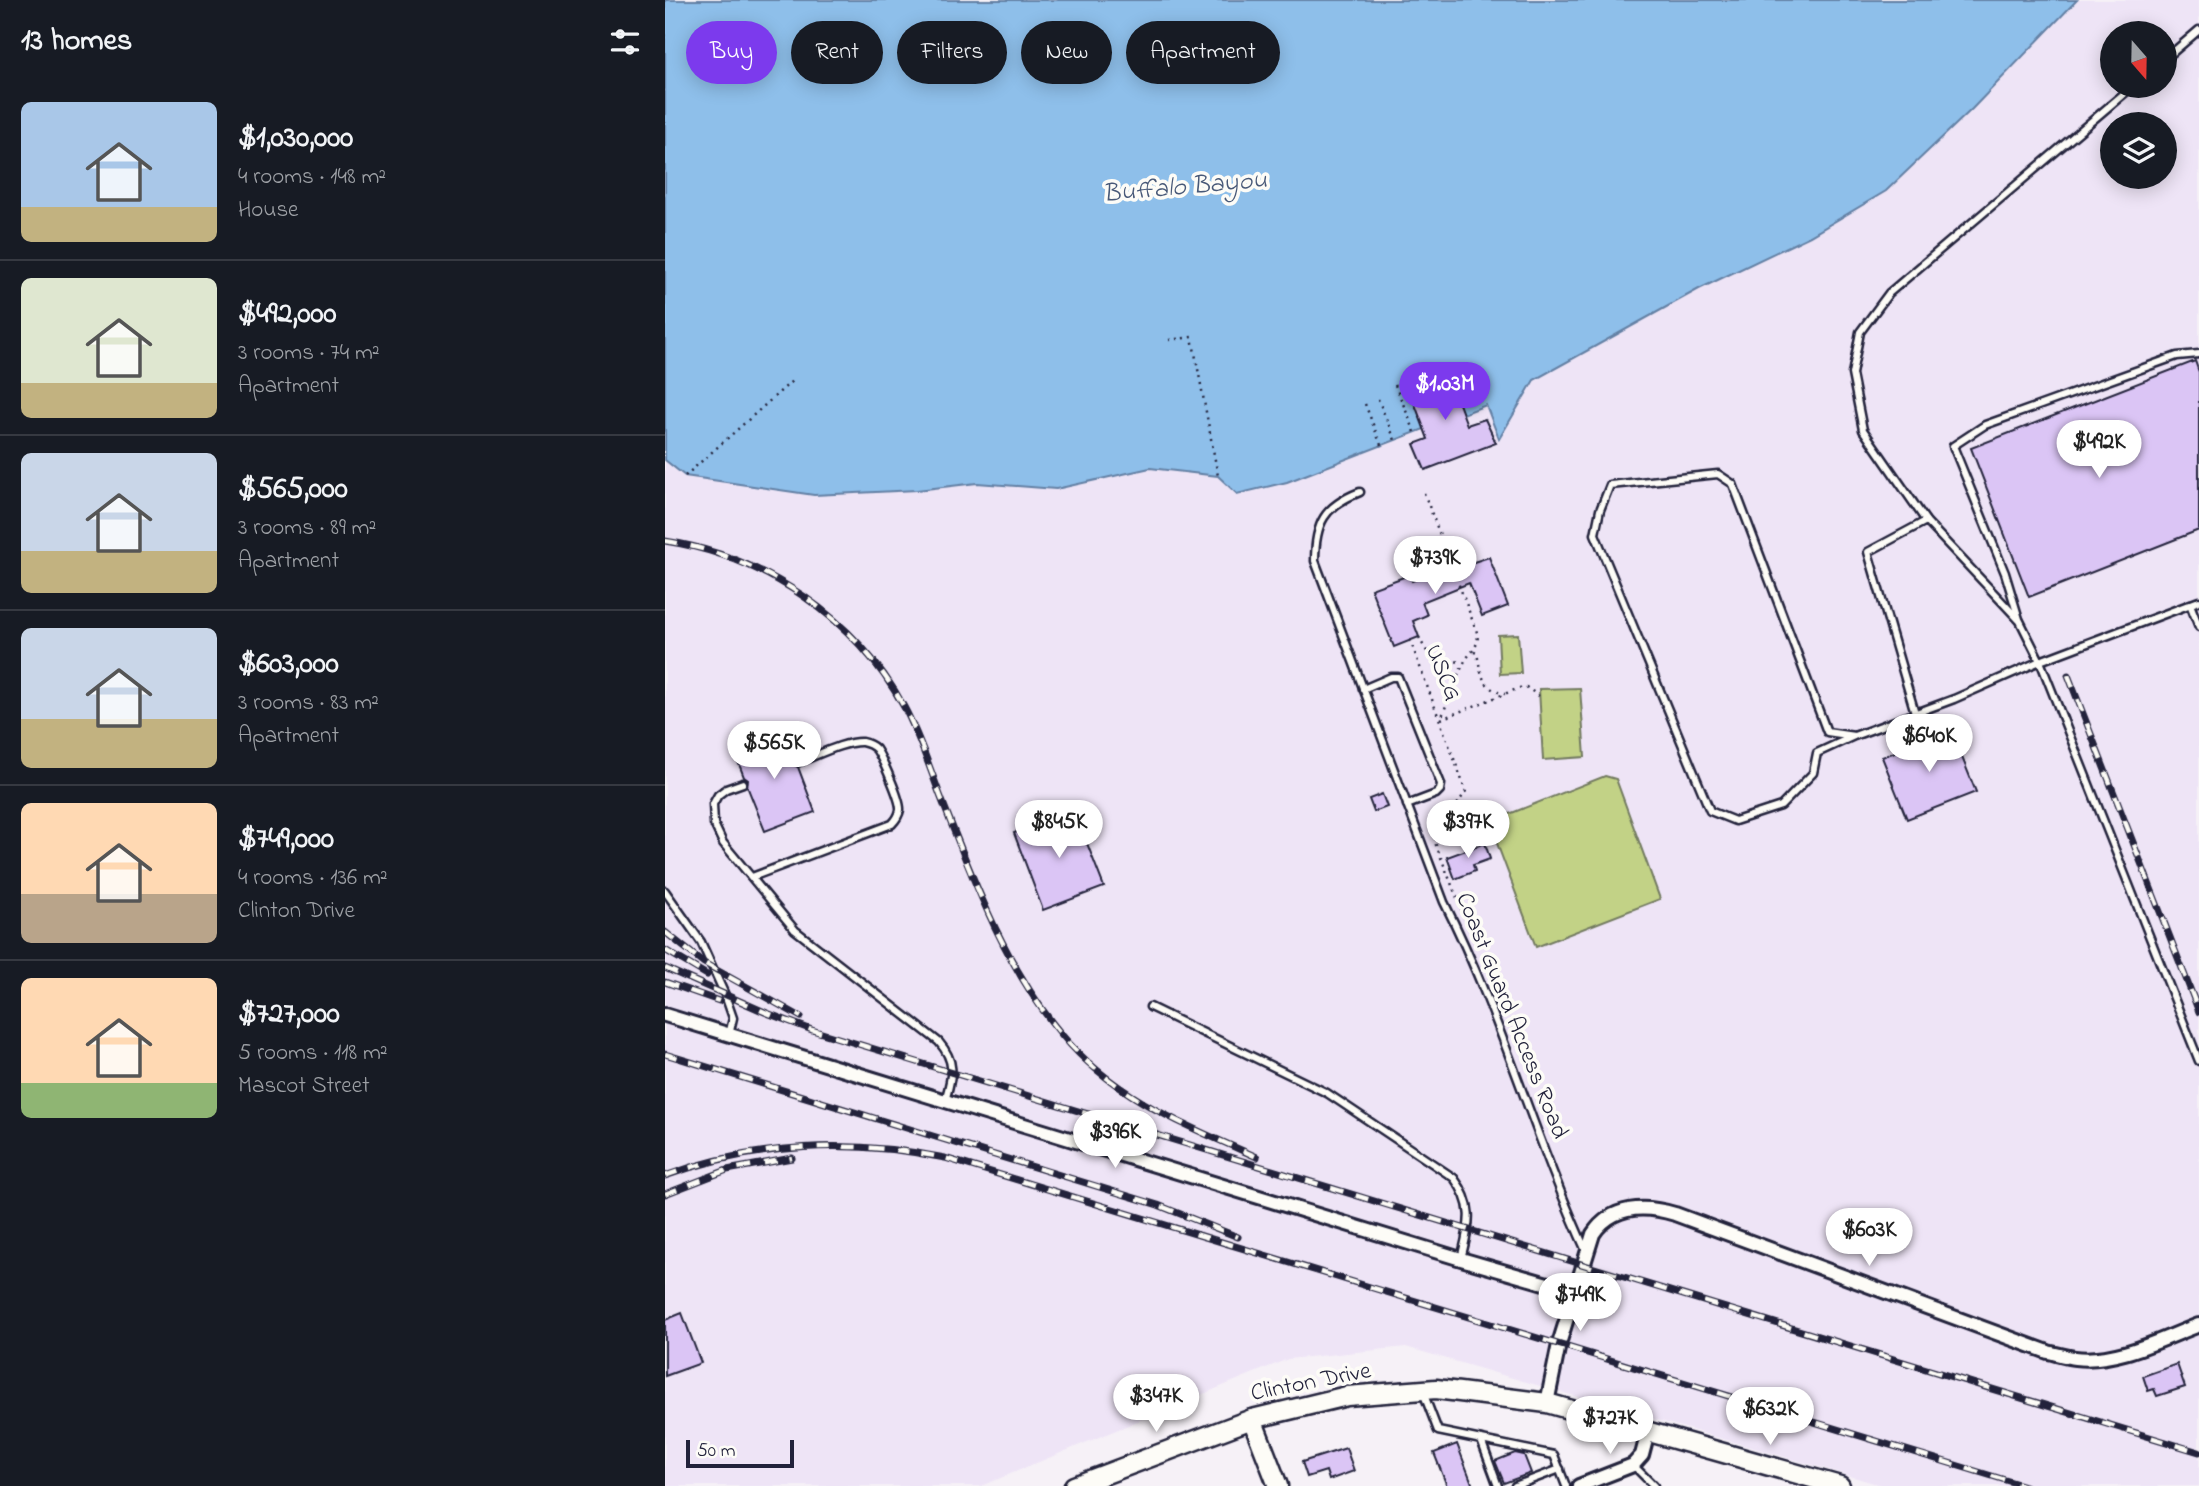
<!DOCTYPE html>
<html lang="en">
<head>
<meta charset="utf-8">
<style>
	body { margin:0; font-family:"Indie Flower",sans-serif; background:#20242c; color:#f1f3f6; height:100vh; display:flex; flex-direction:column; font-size:26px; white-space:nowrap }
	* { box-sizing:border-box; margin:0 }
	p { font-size:23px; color:#9ea1a6 }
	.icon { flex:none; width:38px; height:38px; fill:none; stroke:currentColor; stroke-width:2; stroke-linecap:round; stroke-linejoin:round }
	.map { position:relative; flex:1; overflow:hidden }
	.sheet { display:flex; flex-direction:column; background:#171b24; width:665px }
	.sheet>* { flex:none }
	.hud { position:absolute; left:21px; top:21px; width:665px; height:63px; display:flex; gap:14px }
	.needle { width:46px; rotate:160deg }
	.tools { position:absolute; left:1435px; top:21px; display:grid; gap:14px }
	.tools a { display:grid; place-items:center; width:77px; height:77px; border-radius:50%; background:#171b24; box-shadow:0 4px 18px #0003; font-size:35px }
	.scale { position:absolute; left:21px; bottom:18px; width:108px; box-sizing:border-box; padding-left:7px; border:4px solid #22223b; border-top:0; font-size:19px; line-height:24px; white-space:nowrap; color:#22223b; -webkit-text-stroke:5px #fdfcf7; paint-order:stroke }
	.price { position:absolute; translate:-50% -60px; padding:0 16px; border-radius:24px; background:#fff; color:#222; font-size:23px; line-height:46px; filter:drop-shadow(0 2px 4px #0008) }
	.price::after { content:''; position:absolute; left:50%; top:42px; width:21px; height:16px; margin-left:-10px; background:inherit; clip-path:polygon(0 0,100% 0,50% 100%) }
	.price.current { background:#7c3aed; color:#fff }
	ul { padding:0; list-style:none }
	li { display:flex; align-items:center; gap:21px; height:175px; padding:0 21px }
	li+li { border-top:2px solid #363941 }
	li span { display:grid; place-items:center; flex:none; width:196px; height:140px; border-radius:10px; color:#555 }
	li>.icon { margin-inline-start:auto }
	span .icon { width:84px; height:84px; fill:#fffc; stroke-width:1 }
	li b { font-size:30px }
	h2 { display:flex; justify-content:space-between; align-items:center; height:84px; padding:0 21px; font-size:30px }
	.pill { padding:0 24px; border-radius:32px; background:#171b24; box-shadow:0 4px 18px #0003; font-size:24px; line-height:63px }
	.pill.current { background:#7c3aed; color:#fff }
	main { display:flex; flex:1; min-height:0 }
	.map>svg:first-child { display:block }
	.built { fill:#eee4f6; fill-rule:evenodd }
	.green { fill:#c2d286; stroke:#727a60; stroke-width:2 }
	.water { fill:#8ebfea; stroke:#6380a4; stroke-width:2 }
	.building { fill:#dbc5f5; stroke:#22223b; stroke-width:2 }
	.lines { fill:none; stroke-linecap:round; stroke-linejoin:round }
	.lane-casing { stroke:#22223b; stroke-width:11 }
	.street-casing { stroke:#22223b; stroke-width:18 }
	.secondary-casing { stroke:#22223b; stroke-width:23 }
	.path { stroke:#22223b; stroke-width:2.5; stroke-dasharray:2 5; stroke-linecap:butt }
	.lane { stroke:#fdfcf7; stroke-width:6 }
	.street { stroke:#fdfcf7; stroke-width:12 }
	.secondary { stroke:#fdfcf7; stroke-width:18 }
	.rail-casing { stroke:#22223b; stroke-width:7 }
	.rail { stroke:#fdfcf7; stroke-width:4.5; stroke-dasharray:13; stroke-linecap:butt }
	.labels { text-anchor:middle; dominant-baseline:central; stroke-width:7; stroke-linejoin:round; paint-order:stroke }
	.street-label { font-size:24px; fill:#22223b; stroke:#fdfcf7 }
	.water-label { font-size:26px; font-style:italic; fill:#485978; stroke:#fdfcf7 }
</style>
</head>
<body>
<main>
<section class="sheet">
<h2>13 homes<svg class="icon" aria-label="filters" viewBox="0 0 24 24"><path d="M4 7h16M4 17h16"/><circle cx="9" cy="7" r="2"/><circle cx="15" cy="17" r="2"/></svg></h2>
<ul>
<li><span style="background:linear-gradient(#a9c7e8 75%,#c2b280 0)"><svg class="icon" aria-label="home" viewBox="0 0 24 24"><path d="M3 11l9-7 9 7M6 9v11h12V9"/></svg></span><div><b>$1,030,000</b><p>4 rooms · 148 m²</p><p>House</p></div></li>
<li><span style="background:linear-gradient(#dfe7d0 75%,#c2b280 0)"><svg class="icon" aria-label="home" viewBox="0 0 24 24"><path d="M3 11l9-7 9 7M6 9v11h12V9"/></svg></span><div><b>$492,000</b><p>3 rooms · 74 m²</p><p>Apartment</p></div></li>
<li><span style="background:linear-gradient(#c9d6e8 70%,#c2b280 0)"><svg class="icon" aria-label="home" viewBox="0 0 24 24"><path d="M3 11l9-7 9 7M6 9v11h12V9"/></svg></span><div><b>$565,000</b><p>3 rooms · 89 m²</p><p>Apartment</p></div></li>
<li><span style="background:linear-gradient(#c9d6e8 65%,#c2b280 0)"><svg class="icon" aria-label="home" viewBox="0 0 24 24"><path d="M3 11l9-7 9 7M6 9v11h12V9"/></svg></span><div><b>$603,000</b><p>3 rooms · 83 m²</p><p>Apartment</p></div></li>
<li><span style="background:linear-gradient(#ffd9b3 65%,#b9a48a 0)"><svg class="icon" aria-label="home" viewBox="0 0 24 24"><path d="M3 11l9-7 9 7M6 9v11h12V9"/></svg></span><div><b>$749,000</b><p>4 rooms · 136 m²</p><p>Clinton Drive</p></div></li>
<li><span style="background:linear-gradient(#ffd9b3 75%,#8fb573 0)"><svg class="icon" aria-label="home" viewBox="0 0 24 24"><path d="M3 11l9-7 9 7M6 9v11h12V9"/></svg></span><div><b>$727,000</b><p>5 rooms · 118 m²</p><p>Mascot Street</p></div></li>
</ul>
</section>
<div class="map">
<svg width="1534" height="1486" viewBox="0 0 1534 1486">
	<rect width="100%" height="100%" fill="#f6f1f7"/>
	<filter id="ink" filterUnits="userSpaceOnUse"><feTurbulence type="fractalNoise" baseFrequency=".0143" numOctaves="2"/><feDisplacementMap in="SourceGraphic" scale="14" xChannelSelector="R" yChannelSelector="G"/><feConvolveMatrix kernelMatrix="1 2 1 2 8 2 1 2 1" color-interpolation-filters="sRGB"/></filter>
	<g filter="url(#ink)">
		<path class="built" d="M 1412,0 L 1534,0 L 1534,1486 L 1219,1486 L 741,1347 L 623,1359 L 316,1486 L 0,1486 L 0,455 L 149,495 L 252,490 L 312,483 L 391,489 L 485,468 L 553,476 L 573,494 L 625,481 L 821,404 L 834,439 L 869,380 L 1034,289 L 1145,236 L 1221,191 ZM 1447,33 L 1500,33 L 1500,86 L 1447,86 ZM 1447,124 L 1500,124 L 1500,177 L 1447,177 Z"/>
		<g class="green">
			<path d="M 853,634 L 856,673 L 835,674 L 833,635 Z"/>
			<path d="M 915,688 L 920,757 L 878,760 L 874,689 Z"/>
			<path d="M 940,776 L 951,779 L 995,899 L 871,947 L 824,822 Z"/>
		</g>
		<path class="water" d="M 0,0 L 1412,0 L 1307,109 L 1221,191 L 1145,236 L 1034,289 L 869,380 L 834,439 L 821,405 L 622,482 L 572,494 L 553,476 L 485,468 L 391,489 L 312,483 L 252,490 L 149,495 L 20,476 L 0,460 Z"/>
		<g class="building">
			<path d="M 1530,361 L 1534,372 L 1534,530 L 1364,597 L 1306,448 Z"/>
			<path d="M 781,369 L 802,425 L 820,419 L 831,443 L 760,470 L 749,444 L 763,439 L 742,383 Z"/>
			<path d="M 824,557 L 843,606 L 817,616 L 804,583 L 757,602 L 762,615 L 748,621 L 754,637 L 729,647 L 706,589 L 744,575 L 747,581 L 779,568 L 781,571 Z"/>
			<path d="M 1286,730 L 1311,792 L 1242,819 L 1217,757 Z"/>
			<path d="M 119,731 L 129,759 L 129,765 L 133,767 L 150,812 L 100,831 L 82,786 L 83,780 L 79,777 L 69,751 Z"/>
			<path d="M 717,794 L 722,807 L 709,812 L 704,799 Z"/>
			<path d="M 409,810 L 439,887 L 378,910 L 349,833 Z"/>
			<path d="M 820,843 L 825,859 L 808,865 L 810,871 L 790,879 L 782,857 Z"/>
			<path d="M 17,1313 L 36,1363 L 0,1376 L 0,1320 Z"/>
			<path d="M 1512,1364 L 1520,1387 L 1492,1396 L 1489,1389 L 1483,1391 L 1478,1376 Z"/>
			<path d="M 792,1444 L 808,1486 L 782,1486 L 769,1453 Z"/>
			<path d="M 681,1448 L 689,1471 L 664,1480 L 661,1471 L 642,1477 L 637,1462 Z"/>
			<path d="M 850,1453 L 859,1455 L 866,1473 L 839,1483 L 830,1461 Z"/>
		</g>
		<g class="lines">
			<defs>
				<g id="lane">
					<path d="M 1500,59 L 1534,30"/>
					<path d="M 1468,86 L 1224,293 L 1195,332 L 1187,374 L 1198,430 L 1261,521 L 1355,621 L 1375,661 L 1534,1061"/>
					<path d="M 695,492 C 659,506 650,523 650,561 L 779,902 C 836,1015 869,1138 922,1253"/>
					<path d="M 1525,604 L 1534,627"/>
					<path d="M 1354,619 L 1340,573 L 1288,446 L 1320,425 L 1512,356 L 1534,354"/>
					<path d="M 698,689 L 726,677 L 733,677 L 776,784 L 775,790 L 771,794 L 742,805"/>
					<path d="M 1250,713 L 1203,552 L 1261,521"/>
					<path d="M 1189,736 L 1152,753 L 1148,773 L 1116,806 L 1070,821 L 1045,811 L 930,534 L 935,510 L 945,485 L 1053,474 L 1068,484 L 1162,732 L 1189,736 L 1289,699 L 1375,661 L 1534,601"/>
					<path d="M 78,783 L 61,789 L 53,795 L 48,804 L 49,824 L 58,843 L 130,930 L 274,1042 C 292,1063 287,1076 280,1101"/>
					<path d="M 87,877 L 227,824 C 230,821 234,815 235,810 C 236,800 217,758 211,749 C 207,745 202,743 197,742 C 180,741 151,756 134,762"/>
					<path d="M 0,891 L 36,942 L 60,995 L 68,1018 L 64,1035"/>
					<path d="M 485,1007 L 662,1093 L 789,1178 C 811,1207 804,1226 796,1259"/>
					<path d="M 758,1392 L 773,1431 L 889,1455 L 901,1486"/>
					<path d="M 816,1440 L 833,1486"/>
					<path d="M 968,1465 L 989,1486"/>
					<path d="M 850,1486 L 895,1469"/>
				</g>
				<g id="street">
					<path d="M 0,1015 L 796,1259 L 910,1292"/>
					<path d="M 882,1403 L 894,1344 L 928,1234 C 947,1205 980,1205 1010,1214 L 1383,1352 C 1392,1354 1401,1357 1410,1358 C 1452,1363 1496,1339 1534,1325"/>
					<path d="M 914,1486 L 968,1465 L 977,1455 L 983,1432"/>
				</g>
				<g id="secondary">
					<path d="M 587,1419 L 613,1486"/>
					<path d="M 409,1486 L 587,1419 L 682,1396 L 771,1389 L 882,1403 L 1175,1486"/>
				</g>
			</defs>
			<use href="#lane" class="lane-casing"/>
			<use href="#street" class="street-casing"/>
			<use href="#secondary" class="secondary-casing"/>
			<g class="path">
				<path d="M 504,340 L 527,337 L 553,476"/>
				<path d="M 730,385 L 750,432"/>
				<path d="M 713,399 L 730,440"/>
				<path d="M 700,404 L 716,445"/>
				<path d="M 20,476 L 127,381"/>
				<path d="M 759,493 L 813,635 C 812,652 804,651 798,665 C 789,682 783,701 776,719"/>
				<path d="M 754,637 C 768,666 771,659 798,662"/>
				<path d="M 745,640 L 801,791 L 769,840 L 802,923"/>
				<path d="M 809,652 L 812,653 C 816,674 817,689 840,694"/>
				<path d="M 776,719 L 857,687 L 861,687 L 874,696"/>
			</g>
			<use href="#lane" class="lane"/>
			<use href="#street" class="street"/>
			<use href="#secondary" class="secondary"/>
			<defs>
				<g id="rail">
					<path d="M 0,541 C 99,556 191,618 239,707 C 254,735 264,766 275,795 C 307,877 340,967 397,1035 C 448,1097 520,1125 592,1157"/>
					<path d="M 1403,675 L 1534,1012"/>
					<path d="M 0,932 L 39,963 L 136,1017"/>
					<path d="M 0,950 L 42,975"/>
					<path d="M 0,968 L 102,1013 L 147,1030 L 1534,1452"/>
					<path d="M 0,982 L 54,1001"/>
					<path d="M 0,1054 L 493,1205 L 573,1237"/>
					<path d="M 0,1176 C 90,1143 187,1139 280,1158 L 1360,1486"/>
					<path d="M 0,1194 L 62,1170 L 127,1158"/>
				</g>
			</defs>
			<use href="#rail" class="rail-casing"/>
			<use href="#rail" class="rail"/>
		</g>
	</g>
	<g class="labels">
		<g class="street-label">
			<text transform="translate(777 673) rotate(68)">USCG</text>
			<text transform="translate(846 1016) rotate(68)">Coast Guard Access Road</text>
			<text transform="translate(646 1383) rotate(-11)">Clinton Drive</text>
		</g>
		<g class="water-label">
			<text transform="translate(520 188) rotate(-5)">Buffalo Bayou</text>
		</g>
	</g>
</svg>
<div class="tools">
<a><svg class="needle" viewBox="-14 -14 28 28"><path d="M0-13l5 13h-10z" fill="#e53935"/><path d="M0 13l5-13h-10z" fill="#9ea1a6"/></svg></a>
<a><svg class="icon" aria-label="layers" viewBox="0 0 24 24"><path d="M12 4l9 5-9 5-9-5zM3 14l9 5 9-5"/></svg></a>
</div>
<div class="scale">50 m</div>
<b class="price current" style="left:780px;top:422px">$1.03M</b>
<b class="price" style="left:1434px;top:480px">$492K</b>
<b class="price" style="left:770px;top:596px">$739K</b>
<b class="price" style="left:1264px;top:774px">$640K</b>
<b class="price" style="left:109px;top:781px">$565K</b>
<b class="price" style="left:394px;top:860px">$845K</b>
<b class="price" style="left:803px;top:860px">$397K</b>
<b class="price" style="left:450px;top:1170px">$396K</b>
<b class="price" style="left:1204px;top:1268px">$603K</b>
<b class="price" style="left:915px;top:1333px">$749K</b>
<b class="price" style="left:491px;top:1434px">$347K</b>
<b class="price" style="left:1105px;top:1447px">$632K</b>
<b class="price" style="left:945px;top:1456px">$727K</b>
<div class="hud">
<a class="pill current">Buy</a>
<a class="pill">Rent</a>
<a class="pill">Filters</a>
<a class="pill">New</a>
<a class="pill">Apartment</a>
</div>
</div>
</main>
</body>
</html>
